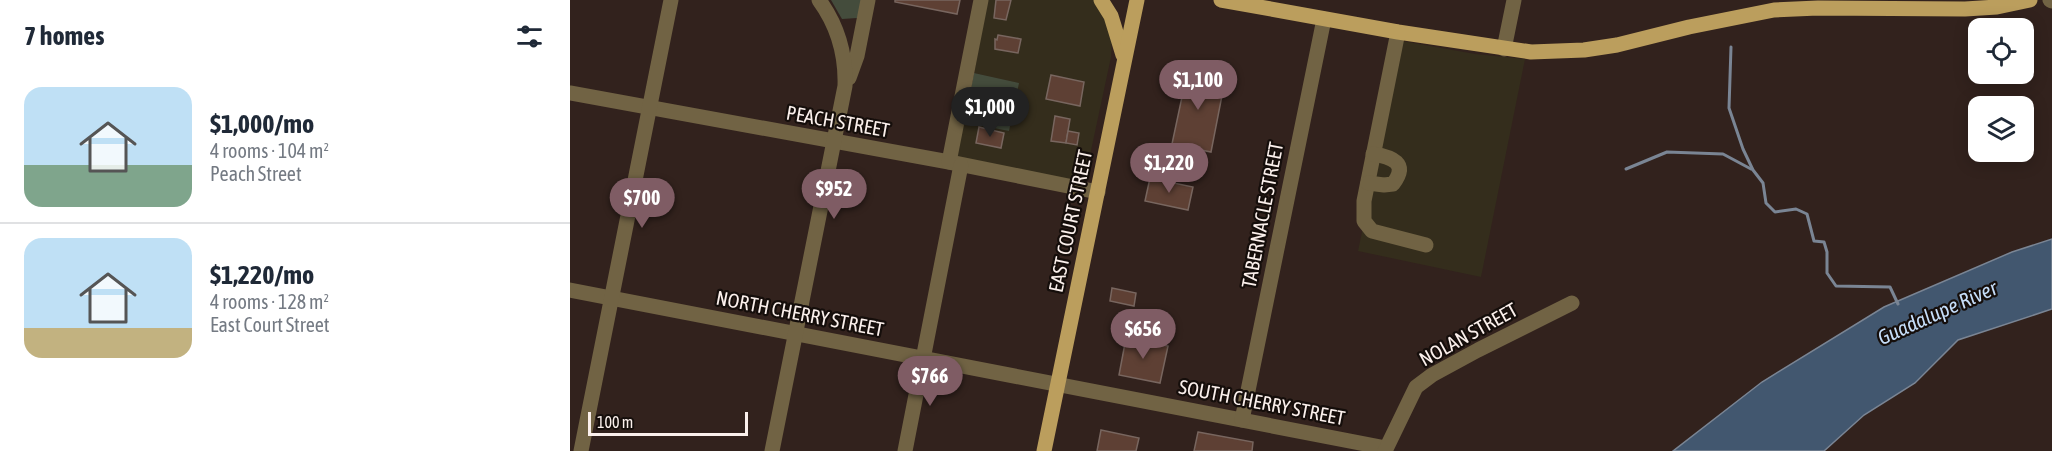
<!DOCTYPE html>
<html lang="en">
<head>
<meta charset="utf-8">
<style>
	body { margin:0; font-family:"Asap Condensed",sans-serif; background:#f2f2f3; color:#1f2937; height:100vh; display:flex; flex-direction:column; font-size:22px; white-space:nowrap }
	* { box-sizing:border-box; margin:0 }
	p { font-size:20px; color:#747a83 }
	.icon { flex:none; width:33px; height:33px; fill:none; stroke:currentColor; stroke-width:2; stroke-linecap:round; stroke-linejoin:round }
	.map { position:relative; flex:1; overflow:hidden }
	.drawer { display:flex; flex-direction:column; background:#fff; width:570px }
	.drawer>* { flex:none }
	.tools { position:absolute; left:1398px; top:18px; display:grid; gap:12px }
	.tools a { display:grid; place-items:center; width:66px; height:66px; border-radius:12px; background:#fff; box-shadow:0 3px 15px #0003; font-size:30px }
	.scale { position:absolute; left:18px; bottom:15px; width:160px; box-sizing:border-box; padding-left:6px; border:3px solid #fbf0ec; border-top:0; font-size:16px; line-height:21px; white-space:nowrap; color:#fbf0ec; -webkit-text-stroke:4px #150e0b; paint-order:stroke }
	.price { position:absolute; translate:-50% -51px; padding:0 14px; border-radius:21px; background:#7f5c64; color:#fff; font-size:20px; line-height:39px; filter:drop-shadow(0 2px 3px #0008) }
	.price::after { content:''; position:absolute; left:50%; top:36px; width:18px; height:14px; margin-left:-9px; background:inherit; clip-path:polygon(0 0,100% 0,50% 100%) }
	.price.on { background:#222; color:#fff }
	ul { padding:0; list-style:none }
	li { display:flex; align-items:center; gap:18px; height:150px; padding:0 24px }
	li+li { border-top:2px solid #e0e1e3 }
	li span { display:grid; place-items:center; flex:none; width:168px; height:120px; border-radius:18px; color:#555 }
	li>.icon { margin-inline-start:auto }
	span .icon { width:72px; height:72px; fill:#fffc; stroke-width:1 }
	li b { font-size:26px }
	h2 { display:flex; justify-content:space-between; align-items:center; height:72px; padding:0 24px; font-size:26px }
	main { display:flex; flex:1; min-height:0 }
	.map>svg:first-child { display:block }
	.commercial { fill:#342d1c }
	.green { fill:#444c3c }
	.water { fill:#42576f; stroke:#7a8594; stroke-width:1.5 }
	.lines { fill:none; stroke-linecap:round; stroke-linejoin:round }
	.stream { stroke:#7a8594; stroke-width:3 }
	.building { fill:#5e4034; stroke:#78665f; stroke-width:1.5 }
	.minor { stroke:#716344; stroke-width:15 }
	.major { stroke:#bb9e5d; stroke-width:15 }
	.labels { text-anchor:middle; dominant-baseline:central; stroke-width:4.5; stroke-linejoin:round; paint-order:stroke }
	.street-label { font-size:20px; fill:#fbf0ec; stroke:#150e0b }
	.water-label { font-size:21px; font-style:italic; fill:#c6def9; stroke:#150e0b }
</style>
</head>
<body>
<main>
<section class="drawer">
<h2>7 homes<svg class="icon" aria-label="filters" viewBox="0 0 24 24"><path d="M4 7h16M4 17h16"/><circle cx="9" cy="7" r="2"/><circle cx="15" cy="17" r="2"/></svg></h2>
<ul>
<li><span style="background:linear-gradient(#bfe0f5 65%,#7fa58c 0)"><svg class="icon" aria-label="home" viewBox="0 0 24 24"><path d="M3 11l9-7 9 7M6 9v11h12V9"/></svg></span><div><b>$1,000/mo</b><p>4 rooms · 104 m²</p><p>Peach Street</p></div></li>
<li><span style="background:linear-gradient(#bfe0f5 75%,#c2b280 0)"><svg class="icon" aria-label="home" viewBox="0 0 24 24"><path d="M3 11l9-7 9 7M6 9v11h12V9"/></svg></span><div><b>$1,220/mo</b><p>4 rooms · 128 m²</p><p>East Court Street</p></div></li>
</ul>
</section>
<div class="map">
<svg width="1482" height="451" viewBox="0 0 1482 451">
	<rect width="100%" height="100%" fill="#32221d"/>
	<g class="commercial">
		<path d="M 418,0 L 526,0 L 531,7 L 542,40 L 541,57 L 516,174 L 513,182 L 388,158 L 387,152 L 394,122 L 448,83 L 404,73 Z"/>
		<path d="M 832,41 L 905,54 L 955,59 L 911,277 L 788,251 Z"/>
	</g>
	<g class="green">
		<path d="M 261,0 L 294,0 L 287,18 L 272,19 Z"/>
		<path d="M 404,73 L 449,83 L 439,131 L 394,122 Z"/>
	</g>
	<path class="water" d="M 1482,239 L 1482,309 L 1388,340 L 1345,383 L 1294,415 L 1254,451 L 1103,451 L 1192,382 L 1314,307 L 1442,252 Z"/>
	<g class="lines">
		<g class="stream">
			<path d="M 1161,47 L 1159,108 L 1173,149 L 1183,170 L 1193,183 L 1196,203 L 1205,212 L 1226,209 L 1237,214 L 1244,241 L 1254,242 L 1257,252 L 1257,273 L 1266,286 L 1320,287 L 1328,304"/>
			<path d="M 1056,169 L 1097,152 L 1153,154 L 1181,169"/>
		</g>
	</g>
	<g class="building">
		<path d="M 325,0 L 390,0 L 387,14 L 325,2 Z"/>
		<path d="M 426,0 L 441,0 L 436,20 L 424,18 Z"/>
		<path d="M 428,35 L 451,39 L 448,53 L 425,49 L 425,39 L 427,40 Z"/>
		<path d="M 614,71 L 655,80 L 641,152 L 602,144 L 612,97 L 609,97 Z"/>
		<path d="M 481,75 L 514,82 L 510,106 L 476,99 Z"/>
		<path d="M 485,116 L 500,119 L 496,143 L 481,141 Z"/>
		<path d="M 409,127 L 434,133 L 431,148 L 406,143 Z"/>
		<path d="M 498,131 L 509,133 L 507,145 L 496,143 Z"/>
		<path d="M 580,178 L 623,187 L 618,210 L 575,201 Z"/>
		<path d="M 542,288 L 566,293 L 564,306 L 540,301 Z"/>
		<path d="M 556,338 L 598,346 L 590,383 L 549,375 Z"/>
		<path d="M 531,430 L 569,438 L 566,451 L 527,451 Z"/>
		<path d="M 628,432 L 683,442 L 682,451 L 624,451 Z"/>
	</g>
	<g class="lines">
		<g class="minor">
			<path d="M 1480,0 L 1482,1"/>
			<path d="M 828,32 L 794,201 L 794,221 L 802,231 L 856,245"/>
			<path d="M 934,49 L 944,0"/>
			<path d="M 279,78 L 287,56 L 298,0"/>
			<path d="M 0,93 L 379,162 L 528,192"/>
			<path d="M 379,162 L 411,0"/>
			<path d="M 798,183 L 814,185 L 823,184 C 839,163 822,157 803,154"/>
			<path d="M 0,290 L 816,448"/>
			<path d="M 672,420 L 754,19"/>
			<path d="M 11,451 L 101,0"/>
			<path d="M 202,451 L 275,86 C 276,55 268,26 249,0"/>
			<path d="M 335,451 L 391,165"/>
			<path d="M 815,451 L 846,387 L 862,375 L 908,350 L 1002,303"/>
		</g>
		<g class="major">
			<path d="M 531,0 L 541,16 L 553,55"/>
			<path d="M 651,0 L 828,32 L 961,52 L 1014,50 L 1047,45 L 1119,27 L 1204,10 L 1248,8 L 1395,9 L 1427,7 L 1460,0"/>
			<path d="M 474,451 L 567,0"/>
		</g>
	</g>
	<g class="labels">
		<g class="street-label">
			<text transform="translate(268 121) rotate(10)">PEACH STREET</text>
			<text transform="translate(692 215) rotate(-79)">TABERNACLE STREET</text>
			<text transform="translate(500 221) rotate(-78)">EAST COURT STREET</text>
			<text transform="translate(230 313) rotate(11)">NORTH CHERRY STREET</text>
			<text transform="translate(898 334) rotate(-29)">NOLAN STREET</text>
			<text transform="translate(692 402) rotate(11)">SOUTH CHERRY STREET</text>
		</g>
		<g class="water-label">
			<text transform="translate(1367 312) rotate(-24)">Guadalupe River</text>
		</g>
	</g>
</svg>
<div class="tools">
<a><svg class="icon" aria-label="locate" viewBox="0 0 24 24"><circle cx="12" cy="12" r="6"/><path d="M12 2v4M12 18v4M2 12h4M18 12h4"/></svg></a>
<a><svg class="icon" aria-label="layers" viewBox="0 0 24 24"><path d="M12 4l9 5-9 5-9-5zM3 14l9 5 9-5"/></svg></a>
</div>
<div class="scale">100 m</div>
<b class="price" style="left:628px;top:111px">$1,100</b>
<b class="price on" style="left:420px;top:138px">$1,000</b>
<b class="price" style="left:599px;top:194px">$1,220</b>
<b class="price" style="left:264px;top:220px">$952</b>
<b class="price" style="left:72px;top:229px">$700</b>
<b class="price" style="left:573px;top:360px">$656</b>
<b class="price" style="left:360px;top:407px">$766</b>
</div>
</main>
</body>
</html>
